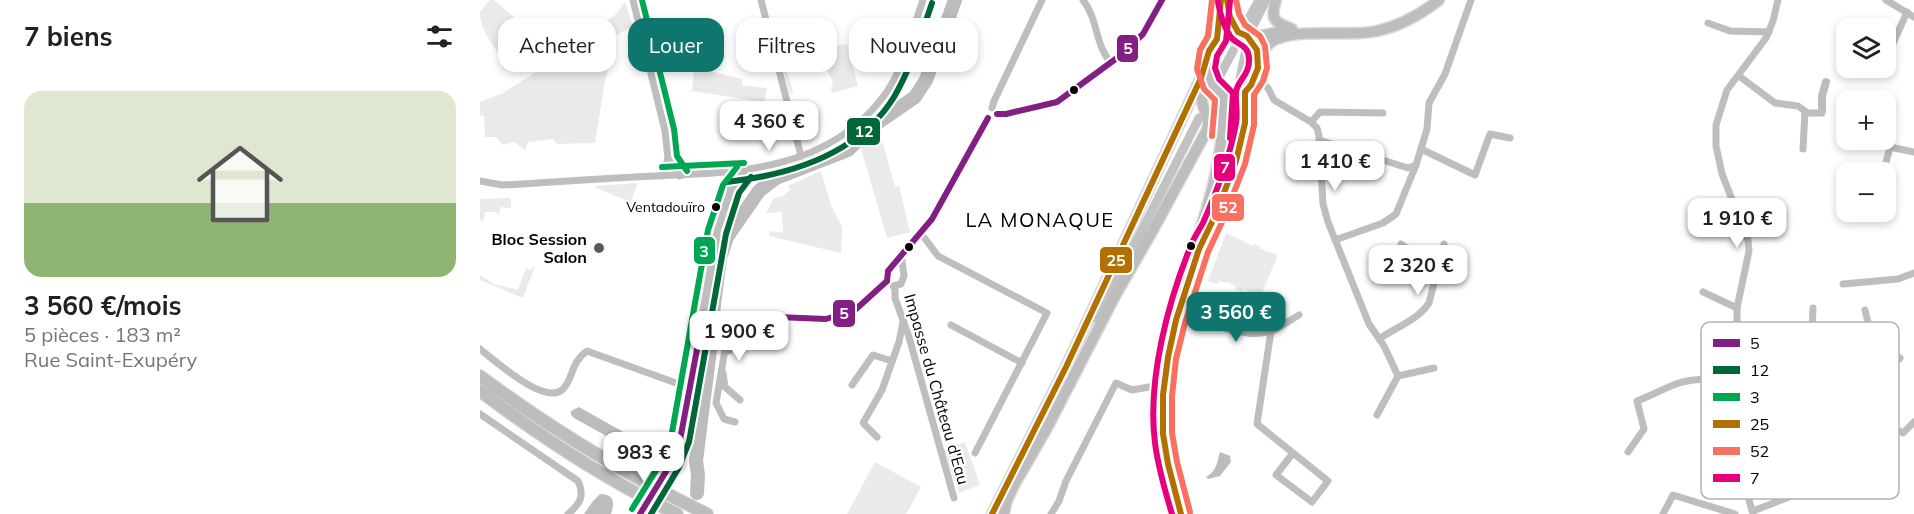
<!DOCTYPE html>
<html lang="fr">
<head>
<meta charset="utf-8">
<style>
	body { margin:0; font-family:Mulish,sans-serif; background:#f6f6f6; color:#202124; height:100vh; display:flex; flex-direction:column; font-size:22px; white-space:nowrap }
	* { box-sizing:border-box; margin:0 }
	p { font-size:20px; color:#757577 }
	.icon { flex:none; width:33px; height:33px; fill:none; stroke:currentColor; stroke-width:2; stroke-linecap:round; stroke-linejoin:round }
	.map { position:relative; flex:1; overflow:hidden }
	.drawer { display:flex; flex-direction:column; background:#fff; width:480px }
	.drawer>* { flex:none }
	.hud { position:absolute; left:18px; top:18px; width:570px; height:54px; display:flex; gap:12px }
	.fabs { position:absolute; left:1356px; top:18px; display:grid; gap:12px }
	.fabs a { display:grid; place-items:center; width:60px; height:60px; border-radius:12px; background:#fff; box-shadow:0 3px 9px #0003; font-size:30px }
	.price { position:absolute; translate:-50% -51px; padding:0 14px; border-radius:12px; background:#fff; color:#222; font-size:20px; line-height:39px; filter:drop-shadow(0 2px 3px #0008) }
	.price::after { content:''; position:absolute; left:50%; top:36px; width:18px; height:14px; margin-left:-9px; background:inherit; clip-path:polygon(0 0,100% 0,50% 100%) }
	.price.on { background:#0f766e; color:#fff }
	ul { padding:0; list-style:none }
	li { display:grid; align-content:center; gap:12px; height:318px; padding:0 24px }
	li span { display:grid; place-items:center; height:186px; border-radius:18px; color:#555 }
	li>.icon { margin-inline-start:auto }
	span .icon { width:108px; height:108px; fill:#fffc; stroke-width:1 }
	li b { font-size:26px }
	h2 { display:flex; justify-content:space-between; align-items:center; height:72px; padding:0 24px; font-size:26px }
	.tag { padding:0 21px; border-radius:18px; background:#fff; box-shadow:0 3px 9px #0003; font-size:21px; line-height:54px }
	.tag.on { background:#0f766e; color:#fff }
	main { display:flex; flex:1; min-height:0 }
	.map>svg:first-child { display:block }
	.green { fill:#eaeaea }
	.water { fill:#bcbcbc }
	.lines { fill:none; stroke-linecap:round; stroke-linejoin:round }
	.canal { stroke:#bcbcbc; stroke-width:8 }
	.river { stroke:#bcbcbc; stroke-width:14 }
	.secondary-tunnel { stroke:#d9d9d9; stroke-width:9; stroke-dasharray:9 4.5; stroke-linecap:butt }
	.primary-casing { stroke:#dbdbdb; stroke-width:13 }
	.motorway-casing { stroke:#dbdbdb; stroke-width:14 }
	.minor { stroke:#bebebe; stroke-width:7 }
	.secondary { stroke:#c2c2c2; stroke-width:9 }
	.primary { stroke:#bdbdbd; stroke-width:10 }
	.motorway { stroke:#bdbdbd; stroke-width:12 }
	.minor-bridge { stroke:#bebebe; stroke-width:7 }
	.bus-1-casing { stroke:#fff; stroke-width:10 }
	.bus-2-casing { stroke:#fff; stroke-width:10 }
	.bus-3-casing { stroke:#fff; stroke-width:10 }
	.bus-4-casing { stroke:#fff; stroke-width:10 }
	.bus-5-casing { stroke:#fff; stroke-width:10 }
	.bus-6-casing { stroke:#fff; stroke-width:10 }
	.bus-1 { stroke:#831f82; stroke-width:6 }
	.bus-2 { stroke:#00673a; stroke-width:6 }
	.bus-3 { stroke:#00a651; stroke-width:6 }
	.bus-4 { stroke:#b17000; stroke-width:6 }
	.bus-5 { stroke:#f77060; stroke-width:6 }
	.bus-6 { stroke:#e5007d; stroke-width:6 }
	.bus-dot { fill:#000; stroke:#fff; stroke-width:2 }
	.poi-dot { fill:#595959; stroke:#fff; stroke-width:2 }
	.labels { text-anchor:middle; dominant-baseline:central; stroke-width:4.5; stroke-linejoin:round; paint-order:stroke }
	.bus-label { font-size:14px; fill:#000; stroke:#fff; text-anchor:end }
	.poi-label { font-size:16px; font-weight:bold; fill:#000; stroke:#fff; text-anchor:end }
	.street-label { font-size:16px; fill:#000; stroke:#fff }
	.quarter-label { font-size:20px; letter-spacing:1.5px; fill:#000; stroke:#fff }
	.key { fill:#fff; stroke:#b2b2b2; stroke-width:1.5 }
	.key-label { font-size:16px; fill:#000 }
	.line-badge { stroke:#fff; stroke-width:2 }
	.badge-label { font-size:16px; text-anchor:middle; font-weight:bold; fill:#fff }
</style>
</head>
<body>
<main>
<section class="drawer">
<h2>7 biens<svg class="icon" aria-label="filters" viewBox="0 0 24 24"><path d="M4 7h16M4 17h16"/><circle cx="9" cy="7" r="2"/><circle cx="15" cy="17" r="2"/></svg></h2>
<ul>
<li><span style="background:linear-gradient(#dfe7d0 60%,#8fb573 0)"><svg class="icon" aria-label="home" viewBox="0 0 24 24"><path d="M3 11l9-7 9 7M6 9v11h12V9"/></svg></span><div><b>3 560 €/mois</b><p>5 pièces · 183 m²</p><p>Rue Saint-Exupéry</p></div></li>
</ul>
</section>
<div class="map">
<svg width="1434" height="514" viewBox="0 0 1434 514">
	<rect width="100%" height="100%" fill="#fff"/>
	<g class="green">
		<path d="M 10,0 L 14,0 L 62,41 L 74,31 L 79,38 C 54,53 32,77 11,43 C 5,32 0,25 0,12 Z"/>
		<path d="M 145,2 L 153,26 L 132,38 L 131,53 L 128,54 L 126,65 L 129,66 L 125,81 L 115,143 L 77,144 L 73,139 L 48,142 L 45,150 L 34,142 L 23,145 L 16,137 L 5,137 L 4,116 L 0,115 L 0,102 L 23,93 L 66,66 L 135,15 Z"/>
		<path d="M 367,44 L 378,86 L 352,93 L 351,88 L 353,82 L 341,58 L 327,56 L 304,61 L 313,92 L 310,95 L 300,59 Z"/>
		<path d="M 216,50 L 229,52 L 225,70 L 262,79 L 262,85 L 287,88 L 284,102 L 212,91 Z"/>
		<path d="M 402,140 L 415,187 L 419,186 L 430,232 L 407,238 L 380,145 Z"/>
		<path d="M 341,171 L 351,205 L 362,227 L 361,253 L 289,236 L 290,231 L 303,233 L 302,212 L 286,213 L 294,198 L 303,196 L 310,190 L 308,186 Z"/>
		<path d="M 158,183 L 149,207 L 148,206 L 148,201 L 116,188 L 116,186 Z"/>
		<path d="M 31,198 L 31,208 L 21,207 L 18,215 L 16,212 L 5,212 L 4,220 L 0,221 L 0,199 Z"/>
		<path d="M 746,233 L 773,246 L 774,244 L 781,247 L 780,249 L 798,255 L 780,297 L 764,289 L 762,292 L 755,289 L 756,286 L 747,282 L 746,283 L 739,281 L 738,284 L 728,281 Z"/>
		<path d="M 55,266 L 43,298 L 0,280 L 0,275 L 14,284 L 38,290 L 46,268 L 50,270 Z"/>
		<path d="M 485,442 L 500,485 L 479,493 L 463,449 Z"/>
		<path d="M 395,462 L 441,487 L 426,514 L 367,514 Z"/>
	</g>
	<g class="water">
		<path d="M 99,407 L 154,438 L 154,447 L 148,448 L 94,418 L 91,415 L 91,411 Z"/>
		<path d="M 740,452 L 750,456 L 751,462 L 740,476 L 728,479 L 726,477 C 737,471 737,462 740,452 Z"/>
		<path d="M 120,494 C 134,494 135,503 131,514 L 104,514 L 113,501 Z"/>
	</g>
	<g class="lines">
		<path class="canal" d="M 1342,110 L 1342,96 L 1346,82"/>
		<g class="river">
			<path d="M 232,320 L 240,258 L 247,237 L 279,191 L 296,178 L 368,150 L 393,126 L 435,97 L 446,80 L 475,0"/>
			<path d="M 217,493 L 218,475 L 216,461 L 232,334"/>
		</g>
		<g class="secondary-tunnel">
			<path d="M 753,51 L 764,29"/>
			<path d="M 722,112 L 736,84"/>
		</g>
		<defs>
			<g id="primary">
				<path d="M 796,0 C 790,20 794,22 812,29"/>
				<path d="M 758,32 C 794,42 779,100 747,95 C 739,94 733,89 730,82 C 718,59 732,34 758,32 Z"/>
				<path d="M 770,38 L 808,30"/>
				<path d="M 779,57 C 782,52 786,46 791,42 C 815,26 867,38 897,31 C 920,26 941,14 959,0"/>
				<path d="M 714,246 C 732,200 745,144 744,95"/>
				<path d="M 687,328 L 692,305 L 706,269"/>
				<path d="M 512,514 L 586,367 L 725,69"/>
				<path d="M 524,514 L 526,503 L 533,487 L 567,428 L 635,296 L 673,230 L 727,130 C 734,111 709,103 732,86"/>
				<path d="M 701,514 C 694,488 685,461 683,434 C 679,381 691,333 708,283 C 713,270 716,256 721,244 C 724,238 728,233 730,228 C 745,195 773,127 765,92"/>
			</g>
			<g id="motorway">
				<path d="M 0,376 C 71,429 147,475 227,514"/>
				<path d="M 0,391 C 61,437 128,481 197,514"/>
			</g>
		</defs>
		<use href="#primary" class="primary-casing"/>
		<use href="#motorway" class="motorway-casing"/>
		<g class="minor">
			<path d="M 153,0 L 185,131 L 188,159 L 182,176"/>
			<path d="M 281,0 L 321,156"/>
			<path d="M 603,0 C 618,19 615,45 631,63"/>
			<path d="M 1406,0 L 1434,17"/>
			<path d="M 1228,23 L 1250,31 L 1289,32"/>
			<path d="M 1410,50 L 1427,12"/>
			<path d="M 1259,76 L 1295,103 L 1318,106 L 1325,111 L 1323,149"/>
			<path d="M 774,78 L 788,88 L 794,100 L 831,122 L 837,128 L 839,136 L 843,204 L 848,222 L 889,324 L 904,346 L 918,376 L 897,415"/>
			<path d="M 512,108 L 514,101 L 562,0"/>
			<path d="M 1325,113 L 1342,113"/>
			<path d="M 517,114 L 526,114 L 577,102 L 641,55 L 663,34 L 682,0"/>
			<path d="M 831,122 L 840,112 L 903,113"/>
			<path d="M 839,140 L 928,168 L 936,165 L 947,129 L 949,103 L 965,74 L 991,0"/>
			<path d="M 941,149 L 995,175 L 1010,134 L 1030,138"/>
			<path d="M 188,159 L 200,176"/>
			<path d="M 1406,162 L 1410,147 L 1434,152"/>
			<path d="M 246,173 L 251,189"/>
			<path d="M 0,181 L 22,185 L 43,184 C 87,181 131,178 175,176 C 258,173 348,170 403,97 C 424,70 432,31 443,0"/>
			<path d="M 440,232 L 458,256 L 567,313 L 495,453"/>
			<path d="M 855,240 L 903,223 L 916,214 L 936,165"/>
			<path d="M 921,244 L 957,269"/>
			<path d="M 407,281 L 406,276 L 408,271 L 452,219 L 508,118"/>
			<path d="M 1363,284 L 1418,279 L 1434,273"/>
			<path d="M 413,286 L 421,284 L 424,276 L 421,253"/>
			<path d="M 415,286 L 415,298 L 429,337 L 474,498"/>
			<path d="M 1223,292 L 1257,308"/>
			<path d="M 698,307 C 724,319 761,341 791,331 C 800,328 810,320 819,315"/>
			<path d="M 471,325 L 542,363"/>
			<path d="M 249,326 L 236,403 L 244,419 L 255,422"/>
			<path d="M 221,328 L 256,325 L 297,317 L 346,319 L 375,310 L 407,281"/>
			<path d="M 791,331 L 777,424 L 848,481 L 832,502 L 796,475 L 813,453"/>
			<path d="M 899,339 C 916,327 938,320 949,303 L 964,244"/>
			<path d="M 0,349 C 14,360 66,407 83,389 C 94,378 90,363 107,351 L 210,388"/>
			<path d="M 249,351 L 256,325"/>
			<path d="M 1399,367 L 1413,364 L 1420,358"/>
			<path d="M 1331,372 C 1340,372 1350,372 1360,374 C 1378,378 1384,383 1400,370 L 1385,310"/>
			<path d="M 243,373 L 245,387 L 260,400"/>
			<path d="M 918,376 L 954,368"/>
			<path d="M 372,385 L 393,355 L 412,361"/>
			<path d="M 1274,387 L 1315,391 L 1324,389 L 1330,382 L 1333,308"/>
			<path d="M 0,414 L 98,481 C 105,496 100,504 88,514"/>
			<path d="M 397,437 L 383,423 L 402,390 L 419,342 L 423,322"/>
			<path d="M 1148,452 L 1164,429 L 1157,401 C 1170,396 1183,389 1196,384 C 1229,372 1245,391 1263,350"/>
			<path d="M 190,465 L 200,440 L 237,232 L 251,189 L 264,172"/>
			<path d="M 1273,511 L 1314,495 L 1334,480 L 1337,462 C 1344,455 1354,454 1363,449 C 1382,439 1401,421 1423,433 L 1434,422"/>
			<path d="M 571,514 L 579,501 L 586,481 L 636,383 L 652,390 L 675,386"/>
			<path d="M 1183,514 L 1193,495 L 1255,514"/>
			<path d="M 1273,514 L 1269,500 L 1265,467 L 1274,387 L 1257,329 L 1257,308 L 1269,251 L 1268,240 L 1242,174 L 1236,146 L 1236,125 L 1247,90 L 1286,38 L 1293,21 L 1298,0"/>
		</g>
		<g class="secondary">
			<path d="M 747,0 L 750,17 L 758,32"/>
			<path d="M 765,26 L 779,0"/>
			<path d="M 771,30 L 786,0"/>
			<path d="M 737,39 L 741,0"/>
			<path d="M 738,79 L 753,51"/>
			<path d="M 760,79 L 766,50"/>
			<path d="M 734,200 L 757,105"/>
			<path d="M 614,318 L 658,238 L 719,118"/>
		</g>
		<use href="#primary" class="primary"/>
		<use href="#motorway" class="motorway"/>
		<path class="minor-bridge" d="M 160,514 L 190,465"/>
		<defs>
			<g id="bus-1">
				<path d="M 517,114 L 526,114 L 577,102 L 641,55 L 663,34 L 682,0"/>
				<path d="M 407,281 L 408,271 L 452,219 L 508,118"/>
				<path d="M 221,328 L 256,325 L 297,317 L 346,319 L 375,310 L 407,281"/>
				<path d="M 160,514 L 190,465 L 200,440 L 221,328"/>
			</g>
			<g id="bus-2">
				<path d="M 247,182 C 309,175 379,154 414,97 C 431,68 441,35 452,3"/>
				<path d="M 171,514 L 198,469 L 209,442 L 246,234 L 259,193 L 271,177"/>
			</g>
			<g id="bus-3">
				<path d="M 162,0 L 194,129 L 197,156 L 207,171"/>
				<path d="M 182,167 L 264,163"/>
				<path d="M 152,509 L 182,461 L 191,438 L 228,230 L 243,185 L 257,167"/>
			</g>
			<g id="bus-4">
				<path d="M 512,514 L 586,367 L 721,78 L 729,51 L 737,39 L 741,0"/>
				<path d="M 701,514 L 688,464 L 683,434 L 683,395 L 688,357 L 696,320 L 719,249 L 736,214 L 756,161 L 765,123 L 765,92 L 771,85 L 778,68 L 777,50 L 767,36 L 758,32 L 750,17 L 747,0"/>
			</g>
			<g id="bus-5">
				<path d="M 732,0 L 728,36 L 720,50 L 717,69 L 724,89 L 735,100 L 732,136"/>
				<path d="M 710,512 L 697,462 L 692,433 L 692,396 L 696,359 L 705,323 L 728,252 L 744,218 L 765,164 L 774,125 L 774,95 L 783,81 L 787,68 L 785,46 L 780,36 L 765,25 L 759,14 L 756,0"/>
			</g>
			<g id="bus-6">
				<path d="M 750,1 L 746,41 L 737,56 L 735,68 L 739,79 L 753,93 L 750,138"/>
				<path d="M 692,514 C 685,491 678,467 675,443 C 667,380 688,301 712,243 C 715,236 719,230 723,223 C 737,191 750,158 756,123 C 758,113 755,102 756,92 C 757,81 770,75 769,59 C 769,44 756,45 750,36 C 743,25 740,14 738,2"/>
			</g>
		</defs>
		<use href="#bus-1" class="bus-1-casing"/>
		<use href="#bus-2" class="bus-2-casing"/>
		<use href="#bus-3" class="bus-3-casing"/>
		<use href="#bus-4" class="bus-4-casing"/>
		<use href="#bus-5" class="bus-5-casing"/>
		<use href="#bus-6" class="bus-6-casing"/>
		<use href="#bus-1" class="bus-1"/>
		<use href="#bus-2" class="bus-2"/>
		<use href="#bus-3" class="bus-3"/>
		<use href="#bus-4" class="bus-4"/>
		<use href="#bus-5" class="bus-5"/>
		<use href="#bus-6" class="bus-6"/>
	</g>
	<g class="bus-dot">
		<circle cx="594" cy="90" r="5"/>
		<circle cx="236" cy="207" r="5"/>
		<circle cx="711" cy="246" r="5"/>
		<circle cx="429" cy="247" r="5"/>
	</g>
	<circle class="poi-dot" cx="119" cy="248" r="6"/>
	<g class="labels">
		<g class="bus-label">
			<text x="225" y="207">Ventadouïro</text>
		</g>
		<g class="poi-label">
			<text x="107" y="239">Bloc Session<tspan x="107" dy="18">Salon</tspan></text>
		</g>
		<g class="street-label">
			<text transform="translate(457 389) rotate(74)">Impasse du Château d'Eau</text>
		</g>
		<g class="quarter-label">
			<text x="560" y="219">LA MONAQUE</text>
		</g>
	</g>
	<rect x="1221" y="322" width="198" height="177" rx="9" class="key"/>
	<rect x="1233" y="339" width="27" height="8" fill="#831f82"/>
	<rect x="1233" y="366" width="27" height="8" fill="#00673a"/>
	<rect x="1233" y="393" width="27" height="8" fill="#00a651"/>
	<rect x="1233" y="420" width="27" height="8" fill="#b17000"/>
	<rect x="1233" y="447" width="27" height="8" fill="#f77060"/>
	<rect x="1233" y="474" width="27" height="8" fill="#e5007d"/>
	<g class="key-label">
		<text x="1270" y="349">5</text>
		<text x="1270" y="376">12</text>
		<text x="1270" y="403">3</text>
		<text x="1270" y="430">25</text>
		<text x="1270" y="457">52</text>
		<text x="1270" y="484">7</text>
	</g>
	<g class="line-badge">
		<rect x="636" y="34" width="23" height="29" rx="6" fill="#831f82"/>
		<rect x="366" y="117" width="35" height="29" rx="6" fill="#00673a"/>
		<rect x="733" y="153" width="23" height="29" rx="6" fill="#e5007d"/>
		<rect x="731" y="193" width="34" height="29" rx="6" fill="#f77060"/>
		<rect x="213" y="236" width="23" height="29" rx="6" fill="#00a651"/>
		<rect x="619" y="246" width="34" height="28" rx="6" fill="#b17000"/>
		<rect x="352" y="299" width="24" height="29" rx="6" fill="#831f82"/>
	</g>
	<g class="badge-label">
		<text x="648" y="54">5</text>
		<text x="384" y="137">12</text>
		<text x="745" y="173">7</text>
		<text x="748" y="213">52</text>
		<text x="224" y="257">3</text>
		<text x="636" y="266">25</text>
		<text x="364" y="319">5</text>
	</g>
</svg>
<div class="fabs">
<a><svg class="icon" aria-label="layers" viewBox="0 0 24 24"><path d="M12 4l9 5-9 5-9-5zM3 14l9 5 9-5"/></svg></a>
<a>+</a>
<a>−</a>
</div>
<b class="price" style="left:289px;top:152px">4 360 €</b>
<b class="price" style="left:855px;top:192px">1 410 €</b>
<b class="price" style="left:1257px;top:249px">1 910 €</b>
<b class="price" style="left:938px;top:296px">2 320 €</b>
<b class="price on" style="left:756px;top:343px">3 560 €</b>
<b class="price" style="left:259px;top:362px">1 900 €</b>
<b class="price" style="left:164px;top:483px">983 €</b>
<div class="hud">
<a class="tag">Acheter</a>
<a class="tag on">Louer</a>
<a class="tag">Filtres</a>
<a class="tag">Nouveau</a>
</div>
</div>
</main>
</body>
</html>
